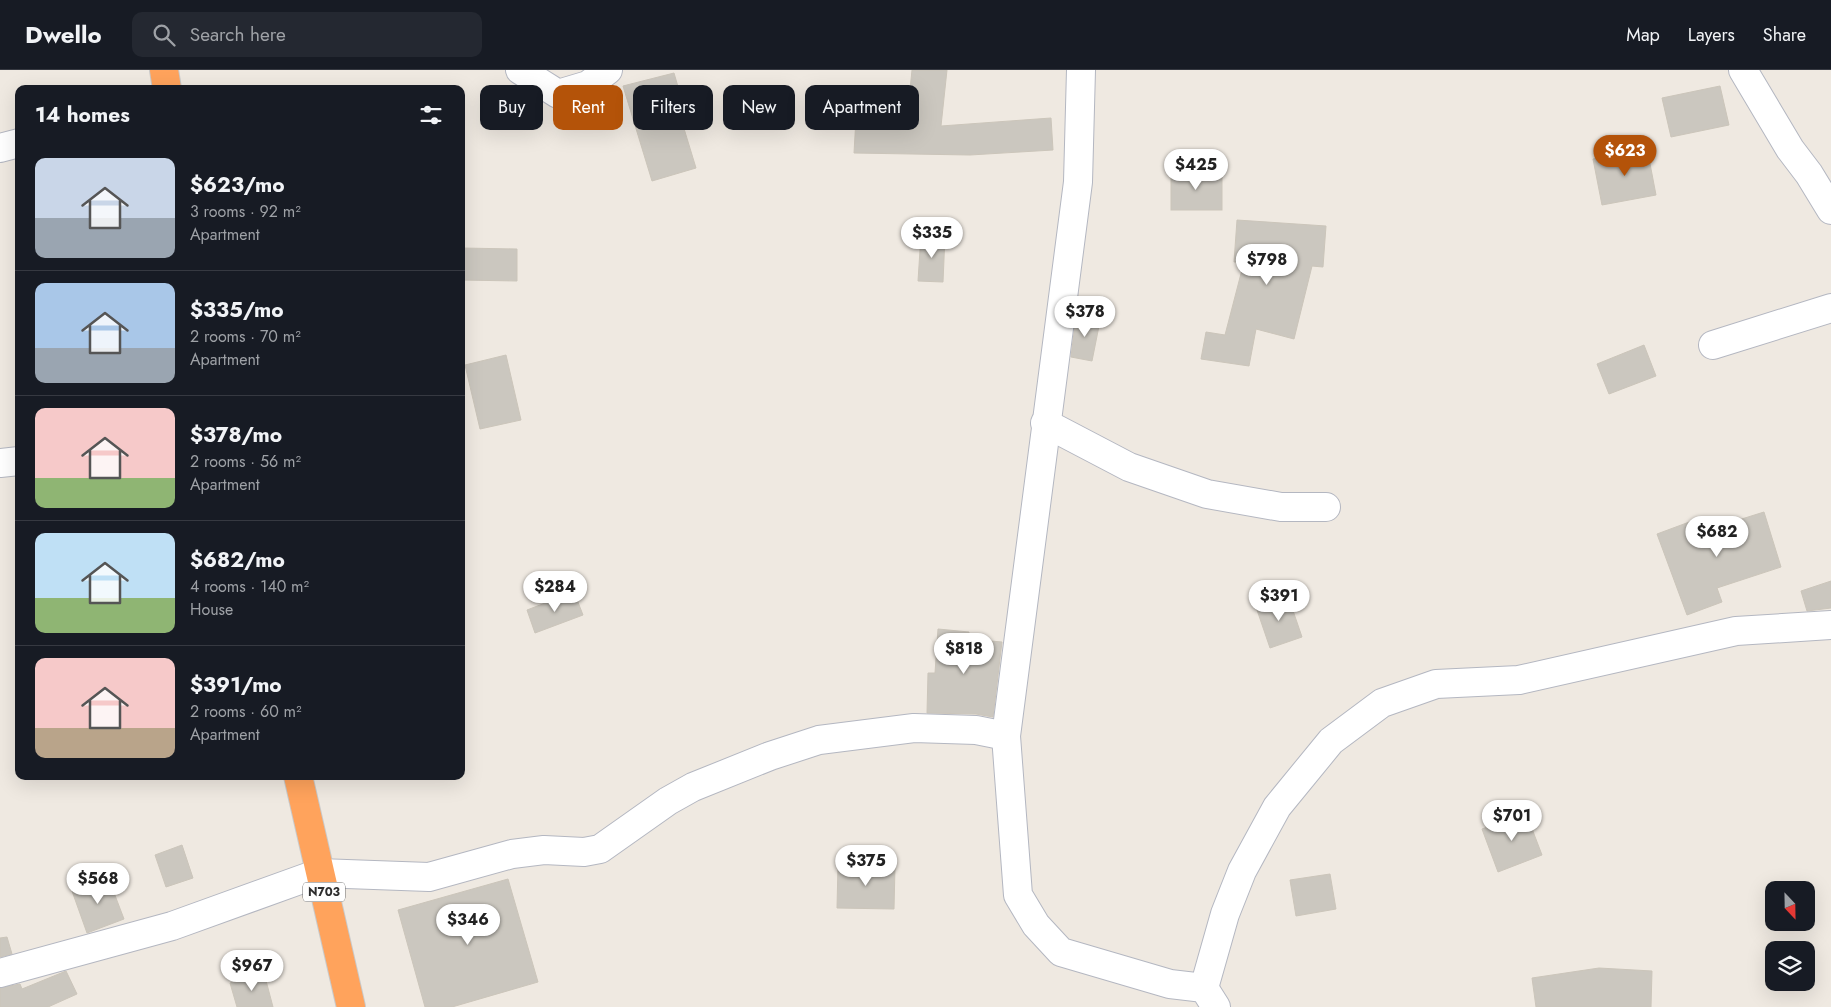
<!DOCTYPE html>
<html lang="en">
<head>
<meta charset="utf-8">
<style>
	body { margin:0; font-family:Jost,sans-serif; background:#242831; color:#f1f3f6; height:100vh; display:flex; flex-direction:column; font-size:19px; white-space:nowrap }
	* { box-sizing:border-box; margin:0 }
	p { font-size:16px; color:#9ea1a6 }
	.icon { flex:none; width:28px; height:28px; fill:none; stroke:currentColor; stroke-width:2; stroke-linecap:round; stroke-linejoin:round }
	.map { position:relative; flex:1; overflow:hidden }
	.side { position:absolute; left:15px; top:15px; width:450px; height:695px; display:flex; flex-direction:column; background:#171b24; border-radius:10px; box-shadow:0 5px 20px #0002 }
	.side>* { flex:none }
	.top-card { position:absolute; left:480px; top:15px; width:475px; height:45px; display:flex; gap:10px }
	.needle { width:32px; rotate:158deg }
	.buttons { position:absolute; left:1765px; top:811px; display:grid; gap:10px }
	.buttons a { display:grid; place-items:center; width:50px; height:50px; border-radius:10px; background:#171b24; box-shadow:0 5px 20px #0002; font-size:25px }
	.price { position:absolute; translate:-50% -42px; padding:0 11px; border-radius:18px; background:#fff; color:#222; font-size:16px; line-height:32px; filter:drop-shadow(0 1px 2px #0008) }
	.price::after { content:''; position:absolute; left:50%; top:30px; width:15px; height:11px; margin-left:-8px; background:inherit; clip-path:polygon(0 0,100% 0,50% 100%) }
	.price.selected { background:#b45309; color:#fff }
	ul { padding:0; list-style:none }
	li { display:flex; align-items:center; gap:15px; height:125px; padding:0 20px }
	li+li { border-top:1px solid #363941 }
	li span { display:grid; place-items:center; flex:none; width:140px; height:100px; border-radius:10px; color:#555 }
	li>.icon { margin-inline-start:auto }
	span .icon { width:60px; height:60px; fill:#fffc; stroke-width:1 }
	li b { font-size:21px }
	h2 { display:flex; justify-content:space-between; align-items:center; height:60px; padding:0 20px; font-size:21px }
	.pill { padding:0 18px; border-radius:10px; background:#171b24; box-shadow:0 5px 20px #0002; font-size:18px; line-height:45px }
	.pill.selected { background:#b45309; color:#fff }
	header { display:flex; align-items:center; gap:30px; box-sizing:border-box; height:70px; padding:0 25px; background:#171b24; border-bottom:1px solid #363941 }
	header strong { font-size:24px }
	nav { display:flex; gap:28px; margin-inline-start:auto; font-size:18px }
	.search { width:350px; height:45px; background:#242831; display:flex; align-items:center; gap:12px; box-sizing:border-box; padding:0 18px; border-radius:10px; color:#9ea1a6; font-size:19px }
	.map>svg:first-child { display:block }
	.building { fill:#cbc7bf; stroke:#cbc5ba }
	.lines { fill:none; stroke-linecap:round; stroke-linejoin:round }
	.street-casing { stroke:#b4b7c1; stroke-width:30 }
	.highway-casing { stroke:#c9c9c9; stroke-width:30 }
	.street { stroke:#fff; stroke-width:28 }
	.highway { stroke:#ffa35c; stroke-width:28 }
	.labels { text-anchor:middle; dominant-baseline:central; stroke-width:4; stroke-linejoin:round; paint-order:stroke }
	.shield { fill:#fff; stroke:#6d6d6d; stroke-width:1 }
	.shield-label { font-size:12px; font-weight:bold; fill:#2e2e2e }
</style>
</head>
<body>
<header>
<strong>Dwello</strong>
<div class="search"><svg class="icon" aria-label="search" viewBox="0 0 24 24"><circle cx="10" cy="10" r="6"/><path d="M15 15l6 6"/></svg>Search here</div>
<nav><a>Map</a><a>Layers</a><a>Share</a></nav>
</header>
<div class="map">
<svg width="1831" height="937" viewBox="0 0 1831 937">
	<rect width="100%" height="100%" fill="#efe9e1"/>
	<g class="building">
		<path d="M 912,0 L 947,0 L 941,56 L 1051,48 L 1053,80 L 970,85 L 854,83 L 856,48 L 907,50 Z"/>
		<path d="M 674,3 L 681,27 L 675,29 L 696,98 L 652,111 L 623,16 Z"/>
		<path d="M 1720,16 L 1729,55 L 1671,67 L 1662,28 Z"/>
		<path d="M 1647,78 L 1656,125 L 1602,135 L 1593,89 Z"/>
		<rect x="1171" y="103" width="51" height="37"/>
		<path d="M 1237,150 L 1326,156 L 1323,197 L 1312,196 L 1294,269 L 1256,259 L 1249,296 L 1201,289 L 1206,262 L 1225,265 L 1244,192 L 1234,192 Z"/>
		<path d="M 921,165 L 945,166 L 943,212 L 918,211 Z"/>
		<path d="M 461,178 L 517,179 L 517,211 L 461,210 Z"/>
		<path d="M 1076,246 L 1100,251 L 1092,291 L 1071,287 Z"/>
		<path d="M 1644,275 L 1656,306 L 1609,324 L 1597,294 Z"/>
		<path d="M 506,285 L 521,350 L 480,359 L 465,295 Z"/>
		<path d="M 1764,442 L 1781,497 L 1717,518 L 1722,532 L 1687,545 L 1657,464 L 1692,451 L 1697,463 Z"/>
		<path d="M 1831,511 L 1831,538 L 1807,541 L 1801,521 Z"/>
		<path d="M 574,522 L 583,545 L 535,563 L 527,540 Z"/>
		<path d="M 1288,526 L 1302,567 L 1270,578 L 1256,537 Z"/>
		<path d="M 938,559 L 969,562 L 968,569 L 1002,572 L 993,647 L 976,644 L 927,643 L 928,603 L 935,603 Z"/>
		<path d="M 1526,743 L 1542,785 L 1498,802 L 1482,759 Z"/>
		<path d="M 182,775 L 193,808 L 166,817 L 155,785 Z"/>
		<path d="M 838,795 L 895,796 L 894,839 L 837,838 Z"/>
		<path d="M 1330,804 L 1336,839 L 1296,846 L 1290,810 Z"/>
		<path d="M 108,807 L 124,849 L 87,863 L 72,821 Z"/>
		<path d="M 508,809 L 538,912 L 452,937 L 425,937 L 398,840 Z"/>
		<path d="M 7,867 L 12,884 L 0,887 L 0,868 Z"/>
		<path d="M 1599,898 L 1652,901 L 1651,937 L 1536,937 L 1532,908 Z"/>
		<path d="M 66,901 L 77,924 L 48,937 L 0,937 L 0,918 L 20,914 L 22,919 Z"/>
		<path d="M 264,903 L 273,937 L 237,937 L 230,913 Z"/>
	</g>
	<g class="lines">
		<defs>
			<g id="street">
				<path d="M 520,0 L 558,24 L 588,15 L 608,0"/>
				<path d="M 1081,0 L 1078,112 L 1006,666 L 1018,825 L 1036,855 L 1061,882 L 1170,914 L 1204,918 L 1216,937"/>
				<path d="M 1743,0 L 1790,79 L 1809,104 L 1831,140"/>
				<path d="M 0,78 L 19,73"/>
				<path d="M 1713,275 L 1831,238"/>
				<path d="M 1045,353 L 1129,397 L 1207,424 L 1281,437 L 1326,437"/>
				<path d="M 0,393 L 19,391"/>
				<path d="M 0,903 L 172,856 L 319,803 L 429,807 L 512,784 L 544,780 L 584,782 L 600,779 L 668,731 L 693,717 L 770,686 L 819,670 L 914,658 L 976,660 L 1006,666"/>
				<path d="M 1204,918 L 1225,844 L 1242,801 L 1277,737 L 1331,671 L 1382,633 L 1436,614 L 1519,610 L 1736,561 L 1831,555"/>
			</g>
			<g id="highway">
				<path d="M 164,0 L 167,19"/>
				<path d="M 298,706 L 351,937"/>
			</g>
		</defs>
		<use href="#street" class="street-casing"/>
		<use href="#highway" class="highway-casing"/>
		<use href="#street" class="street"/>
		<use href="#highway" class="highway"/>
	</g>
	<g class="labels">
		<rect class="shield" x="303" y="812.5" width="42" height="19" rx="4"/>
		<g class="shield-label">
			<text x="324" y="822">N703</text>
		</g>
	</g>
</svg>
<div class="buttons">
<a><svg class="needle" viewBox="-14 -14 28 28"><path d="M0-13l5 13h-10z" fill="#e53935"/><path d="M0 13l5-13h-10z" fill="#9ea1a6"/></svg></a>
<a><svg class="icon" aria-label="layers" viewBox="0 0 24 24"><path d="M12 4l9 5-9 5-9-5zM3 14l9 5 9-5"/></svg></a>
</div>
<b class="price selected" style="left:1625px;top:107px">$623</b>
<b class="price" style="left:1196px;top:121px">$425</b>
<b class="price" style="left:932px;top:189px">$335</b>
<b class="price" style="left:1267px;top:216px">$798</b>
<b class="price" style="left:1085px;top:268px">$378</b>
<b class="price" style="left:1717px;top:488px">$682</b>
<b class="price" style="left:555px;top:543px">$284</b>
<b class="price" style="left:1279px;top:552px">$391</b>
<b class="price" style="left:964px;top:605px">$818</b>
<b class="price" style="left:1512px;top:772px">$701</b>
<b class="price" style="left:866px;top:817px">$375</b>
<b class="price" style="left:98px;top:835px">$568</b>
<b class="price" style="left:468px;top:876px">$346</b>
<b class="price" style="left:252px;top:922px">$967</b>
<div class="top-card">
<a class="pill">Buy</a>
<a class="pill selected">Rent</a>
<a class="pill">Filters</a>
<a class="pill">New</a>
<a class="pill">Apartment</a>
</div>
<section class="side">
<h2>14 homes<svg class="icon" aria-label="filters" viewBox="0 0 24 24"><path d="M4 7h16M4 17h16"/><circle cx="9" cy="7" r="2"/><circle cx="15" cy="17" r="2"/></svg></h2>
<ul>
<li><span style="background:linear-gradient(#c9d6e8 60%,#9aa5b1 0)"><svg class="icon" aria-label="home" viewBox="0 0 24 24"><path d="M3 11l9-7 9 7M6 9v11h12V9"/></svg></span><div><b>$623/mo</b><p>3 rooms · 92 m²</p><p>Apartment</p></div></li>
<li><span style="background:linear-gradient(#a9c7e8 65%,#9aa5b1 0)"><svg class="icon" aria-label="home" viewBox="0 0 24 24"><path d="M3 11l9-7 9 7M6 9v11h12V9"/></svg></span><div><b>$335/mo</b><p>2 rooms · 70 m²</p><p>Apartment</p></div></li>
<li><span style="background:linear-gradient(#f6c9c9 70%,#8fb573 0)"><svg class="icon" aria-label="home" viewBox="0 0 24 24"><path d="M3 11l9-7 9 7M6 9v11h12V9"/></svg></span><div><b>$378/mo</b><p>2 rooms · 56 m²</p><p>Apartment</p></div></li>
<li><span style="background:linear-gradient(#bfe0f5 65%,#8fb573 0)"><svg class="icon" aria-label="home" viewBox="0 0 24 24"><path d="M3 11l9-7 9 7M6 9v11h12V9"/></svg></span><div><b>$682/mo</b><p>4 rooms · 140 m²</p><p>House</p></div></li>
<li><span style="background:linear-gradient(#f6c9c9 70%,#b9a48a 0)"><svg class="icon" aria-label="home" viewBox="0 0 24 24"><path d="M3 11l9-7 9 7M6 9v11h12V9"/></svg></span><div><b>$391/mo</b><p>2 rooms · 60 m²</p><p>Apartment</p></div></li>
</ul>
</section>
</div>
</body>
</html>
